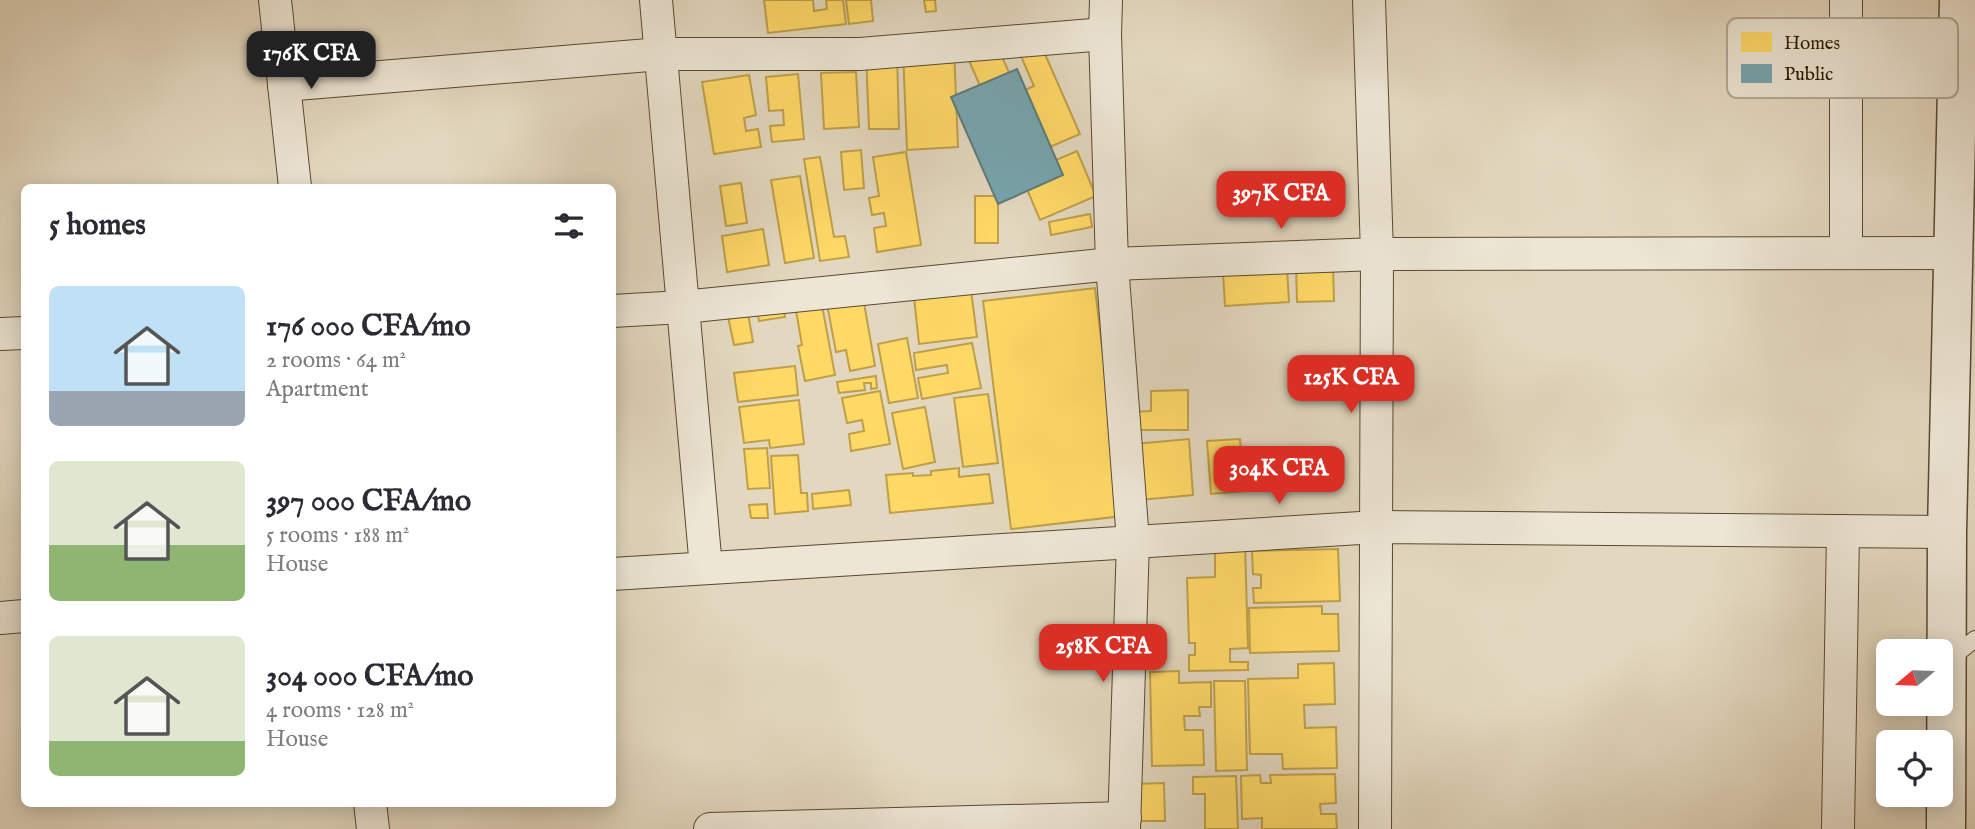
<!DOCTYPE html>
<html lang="en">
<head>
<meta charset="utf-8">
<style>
	body { margin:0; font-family:"IM FELL English",serif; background:#f2f2f3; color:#2b2b33; height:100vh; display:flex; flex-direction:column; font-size:26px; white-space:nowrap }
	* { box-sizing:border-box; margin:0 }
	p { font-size:23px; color:#7c7c81 }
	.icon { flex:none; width:38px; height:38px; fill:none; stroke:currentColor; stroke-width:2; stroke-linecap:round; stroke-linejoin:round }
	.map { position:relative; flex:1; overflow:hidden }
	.side { position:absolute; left:21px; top:184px; width:595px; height:623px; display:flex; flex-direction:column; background:#fff; border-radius:10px; box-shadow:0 4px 18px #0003 }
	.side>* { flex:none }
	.needle { width:46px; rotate:251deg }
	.tools { position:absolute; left:1876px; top:639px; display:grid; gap:14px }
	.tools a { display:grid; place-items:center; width:77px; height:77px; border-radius:10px; background:#fff; box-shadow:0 4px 18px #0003; font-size:35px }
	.price { position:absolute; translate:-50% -60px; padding:0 16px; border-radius:14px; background:#d93025; color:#fff; font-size:23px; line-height:46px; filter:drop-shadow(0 2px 4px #0008) }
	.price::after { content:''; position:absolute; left:50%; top:42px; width:21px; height:16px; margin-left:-10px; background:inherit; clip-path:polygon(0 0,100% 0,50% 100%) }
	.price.current { background:#222; color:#fff }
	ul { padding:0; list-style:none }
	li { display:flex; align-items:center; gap:21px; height:175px; padding:0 28px }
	li span { display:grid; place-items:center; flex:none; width:196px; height:140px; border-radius:10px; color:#555 }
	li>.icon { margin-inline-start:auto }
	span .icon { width:84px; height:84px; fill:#fffc; stroke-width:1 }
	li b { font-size:30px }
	h2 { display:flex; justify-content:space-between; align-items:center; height:84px; padding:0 28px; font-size:30px }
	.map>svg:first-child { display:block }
	.homes { fill:#ffd966; stroke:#bf9f48; stroke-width:2 }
	.public { fill:#76a5af; stroke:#5f7b7b; stroke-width:2 }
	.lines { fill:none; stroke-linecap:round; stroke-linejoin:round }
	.service-casing { stroke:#584930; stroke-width:18 }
	.minor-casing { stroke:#584930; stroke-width:34 }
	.tertiary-casing { stroke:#584930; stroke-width:41 }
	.service { stroke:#ede6d5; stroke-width:16 }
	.minor { stroke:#ede6d5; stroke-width:32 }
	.tertiary { stroke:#ede6d5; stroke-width:38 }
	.key { fill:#ede6d5; stroke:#b2a895; stroke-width:2 }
	.key-label { font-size:19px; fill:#291901 }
</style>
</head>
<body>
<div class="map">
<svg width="1975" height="829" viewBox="0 0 1975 829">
	<rect width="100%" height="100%" fill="#e3d8bf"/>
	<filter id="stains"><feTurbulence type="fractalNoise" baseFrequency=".00286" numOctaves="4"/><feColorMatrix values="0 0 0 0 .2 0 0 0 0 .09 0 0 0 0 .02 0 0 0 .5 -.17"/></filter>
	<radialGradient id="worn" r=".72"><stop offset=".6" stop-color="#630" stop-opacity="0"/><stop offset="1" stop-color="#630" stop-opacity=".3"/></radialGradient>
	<g class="homes">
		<path d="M 764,0 L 813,0 L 814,11 L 827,9 L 826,0 L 843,0 L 846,24 L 768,33 Z"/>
		<path d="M 846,0 L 871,0 L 873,21 L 849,24 Z"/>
		<path d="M 924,0 L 935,0 L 936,11 L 926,12 Z"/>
		<path d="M 1034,29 L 1080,134 L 1013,163 L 968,58 L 997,45 L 1018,93 L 1034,86 L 1013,38 Z"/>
		<path d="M 954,48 L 958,147 L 907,150 L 903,51 Z"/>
		<path d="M 897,53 L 899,129 L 869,129 L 866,54 Z"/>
		<path d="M 856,72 L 859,127 L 824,129 L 821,73 Z"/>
		<path d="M 798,74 L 804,139 L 772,142 L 770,126 L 784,125 L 783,110 L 769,111 L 766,77 Z"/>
		<path d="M 749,75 L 756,115 L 744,118 L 746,131 L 758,129 L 761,147 L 714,154 L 702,82 Z"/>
		<path d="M 861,150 L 864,188 L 844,190 L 841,152 Z"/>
		<path d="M 1077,151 L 1096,196 L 1040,220 L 1021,175 Z"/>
		<path d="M 906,152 L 921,245 L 877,252 L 874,228 L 886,226 L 884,213 L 872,215 L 869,198 L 879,196 L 873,157 Z"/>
		<path d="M 820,157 L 834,237 L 845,236 L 849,257 L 820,261 L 804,159 Z"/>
		<path d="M 800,176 L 814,258 L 785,263 L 771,180 Z"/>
		<path d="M 741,183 L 747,223 L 726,226 L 720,186 Z"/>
		<rect x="975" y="196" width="23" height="47"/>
		<path d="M 1090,214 L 1092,227 L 1051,235 L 1049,222 Z"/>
		<path d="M 763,229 L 769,265 L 727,272 L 722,236 Z"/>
		<path d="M 1296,264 L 1333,264 L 1334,301 L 1297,302 Z"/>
		<path d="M 1287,268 L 1289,302 L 1225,306 L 1223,273 Z"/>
		<path d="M 1095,288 L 1122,516 L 1011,529 L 983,301 Z"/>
		<path d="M 971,290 L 977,337 L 919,344 L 914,297 Z"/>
		<path d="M 781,295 L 785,317 L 759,321 L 755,300 Z"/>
		<path d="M 863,297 L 875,366 L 850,371 L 846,350 L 836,352 L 827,304 Z"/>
		<path d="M 821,300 L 835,375 L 805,381 L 798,346 L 802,345 L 795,305 Z"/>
		<path d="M 747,308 L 753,342 L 734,345 L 727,312 Z"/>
		<path d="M 907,338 L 918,398 L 889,403 L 878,344 Z"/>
		<path d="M 972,343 L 981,388 L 922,399 L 918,378 L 948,373 L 947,365 L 916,370 L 914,353 Z"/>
		<path d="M 795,366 L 798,395 L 738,402 L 734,373 Z"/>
		<path d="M 876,376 L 877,388 L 871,389 L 871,383 L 864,383 L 865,390 L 839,393 L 837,382 Z"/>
		<path d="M 1188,390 L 1188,430 L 1134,430 L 1133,412 L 1151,411 L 1151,391 Z"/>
		<path d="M 880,391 L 890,444 L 851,451 L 849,434 L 864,431 L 862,420 L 847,423 L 842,398 Z"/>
		<path d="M 988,394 L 998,463 L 963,467 L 954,398 Z"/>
		<path d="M 799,400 L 804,444 L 770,448 L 769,440 L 744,443 L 739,407 Z"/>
		<path d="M 925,407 L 935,462 L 903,469 L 892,413 Z"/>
		<path d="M 1189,439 L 1193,495 L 1140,500 L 1135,444 Z"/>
		<path d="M 1240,439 L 1244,491 L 1211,494 L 1207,441 Z"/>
		<path d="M 767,448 L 770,488 L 748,489 L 744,449 Z"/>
		<path d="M 798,455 L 801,493 L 807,493 L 808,511 L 775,514 L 771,456 Z"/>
		<path d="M 1261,458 L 1281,458 L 1280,489 L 1261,489 Z"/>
		<path d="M 959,468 L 959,477 L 989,474 L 993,503 L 890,513 L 886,475 L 913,473 L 913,476 L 931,475 L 931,471 Z"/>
		<path d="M 849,490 L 851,505 L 813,509 L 812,494 Z"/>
		<path d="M 767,504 L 768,518 L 751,518 L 749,505 Z"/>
		<path d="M 1245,544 L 1248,648 L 1230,649 L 1230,662 L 1248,662 L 1248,670 L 1189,671 L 1189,655 L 1195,655 L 1195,643 L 1189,643 L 1187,578 L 1215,577 L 1215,545 Z"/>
		<path d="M 1338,549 L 1340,601 L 1254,603 L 1253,588 L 1261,588 L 1261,575 L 1253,574 L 1252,551 Z"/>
		<path d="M 1322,606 L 1322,614 L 1338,614 L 1339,651 L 1250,653 L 1249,608 Z"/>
		<path d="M 1334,663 L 1335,704 L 1304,705 L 1305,728 L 1336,727 L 1337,768 L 1283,769 L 1282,754 L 1250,754 L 1248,679 L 1298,678 L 1298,664 Z"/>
		<path d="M 1179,671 L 1179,683 L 1211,682 L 1211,707 L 1199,707 L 1200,716 L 1184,716 L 1185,730 L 1203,730 L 1204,765 L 1152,766 L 1150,672 Z"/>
		<path d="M 1214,681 L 1245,681 L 1247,770 L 1216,771 Z"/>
		<path d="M 1335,774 L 1336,803 L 1320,804 L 1321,814 L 1336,814 L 1337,829 L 1262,829 L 1262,818 L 1242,819 L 1241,776 L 1260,775 L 1261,783 L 1271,783 L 1270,775 Z"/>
		<path d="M 1236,776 L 1238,829 L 1205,829 L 1205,794 L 1193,794 L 1193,777 Z"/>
		<path d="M 1164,783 L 1165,821 L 1131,821 L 1130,784 Z"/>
	</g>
	<path class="public" d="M 1017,69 L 1063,175 L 998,204 L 951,97 Z"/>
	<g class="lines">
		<defs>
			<path id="service" d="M 1949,660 L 1975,639"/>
			<g id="minor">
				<path d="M 275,0 L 295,187"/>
				<path d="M 656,0 L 706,568"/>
				<path d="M 1106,0 L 1105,34 L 1112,264 L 1133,541 L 1124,829"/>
				<path d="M 1369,0 L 1377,254 L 1375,829"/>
				<path d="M 284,85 L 661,54 L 860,54 L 1105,34"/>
				<path d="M 1846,252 L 1846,0"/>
				<path d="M 612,311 L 683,307 L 1112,264 L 1377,254 L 1954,253"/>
				<path d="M 0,334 L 24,333"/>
				<path d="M 612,574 L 1377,527 L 1947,532"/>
				<path d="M 0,618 L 24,616"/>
				<path d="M 370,803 L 373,829"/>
				<path d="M 710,829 L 1125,818"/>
				<path d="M 1838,829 L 1843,531"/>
			</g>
			<path id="tertiary" d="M 1946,829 L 1947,532 L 1959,0"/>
		</defs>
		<use href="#service" class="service-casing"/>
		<use href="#minor" class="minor-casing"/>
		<use href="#tertiary" class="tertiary-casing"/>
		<use href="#service" class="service"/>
		<use href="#minor" class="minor"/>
		<use href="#tertiary" class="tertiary"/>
	</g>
	<rect x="1727" y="18" width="231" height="80" rx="10" class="key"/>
	<rect x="1741" y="32" width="31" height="20" fill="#ffd966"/>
	<rect x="1741" y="64" width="31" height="19" fill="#76a5af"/>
	<g class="key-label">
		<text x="1784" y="49">Homes</text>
		<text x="1784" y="80">Public</text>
	</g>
	<rect width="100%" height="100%" filter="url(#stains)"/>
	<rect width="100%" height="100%" fill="url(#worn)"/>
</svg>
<div class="tools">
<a><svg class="needle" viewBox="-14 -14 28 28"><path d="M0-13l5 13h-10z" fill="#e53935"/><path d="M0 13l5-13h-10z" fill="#7c7c81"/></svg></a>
<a><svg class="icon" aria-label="locate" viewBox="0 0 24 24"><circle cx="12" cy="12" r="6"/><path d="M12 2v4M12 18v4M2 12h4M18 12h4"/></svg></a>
</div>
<b class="price current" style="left:311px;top:91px">176K CFA</b>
<b class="price" style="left:1281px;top:231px">397K CFA</b>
<b class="price" style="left:1351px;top:415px">125K CFA</b>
<b class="price" style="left:1279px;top:506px">304K CFA</b>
<b class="price" style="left:1103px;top:684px">258K CFA</b>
<section class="side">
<h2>5 homes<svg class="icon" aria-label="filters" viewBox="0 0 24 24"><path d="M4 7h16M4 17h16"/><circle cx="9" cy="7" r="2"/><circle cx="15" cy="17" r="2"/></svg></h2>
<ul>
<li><span style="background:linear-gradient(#bfe0f5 75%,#9aa5b1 0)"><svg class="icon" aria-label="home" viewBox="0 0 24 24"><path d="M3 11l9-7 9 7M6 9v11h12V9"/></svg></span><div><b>176 000 CFA/mo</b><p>2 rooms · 64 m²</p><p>Apartment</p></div></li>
<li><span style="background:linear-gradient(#dfe7d0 60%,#8fb573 0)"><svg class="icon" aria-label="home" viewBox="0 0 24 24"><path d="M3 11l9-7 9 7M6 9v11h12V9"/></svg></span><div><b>397 000 CFA/mo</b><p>5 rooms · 188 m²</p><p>House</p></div></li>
<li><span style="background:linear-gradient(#dfe7d0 75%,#8fb573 0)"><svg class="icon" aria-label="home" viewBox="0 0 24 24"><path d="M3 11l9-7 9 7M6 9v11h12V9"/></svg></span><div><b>304 000 CFA/mo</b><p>4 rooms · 128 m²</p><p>House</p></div></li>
</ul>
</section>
</div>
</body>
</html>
